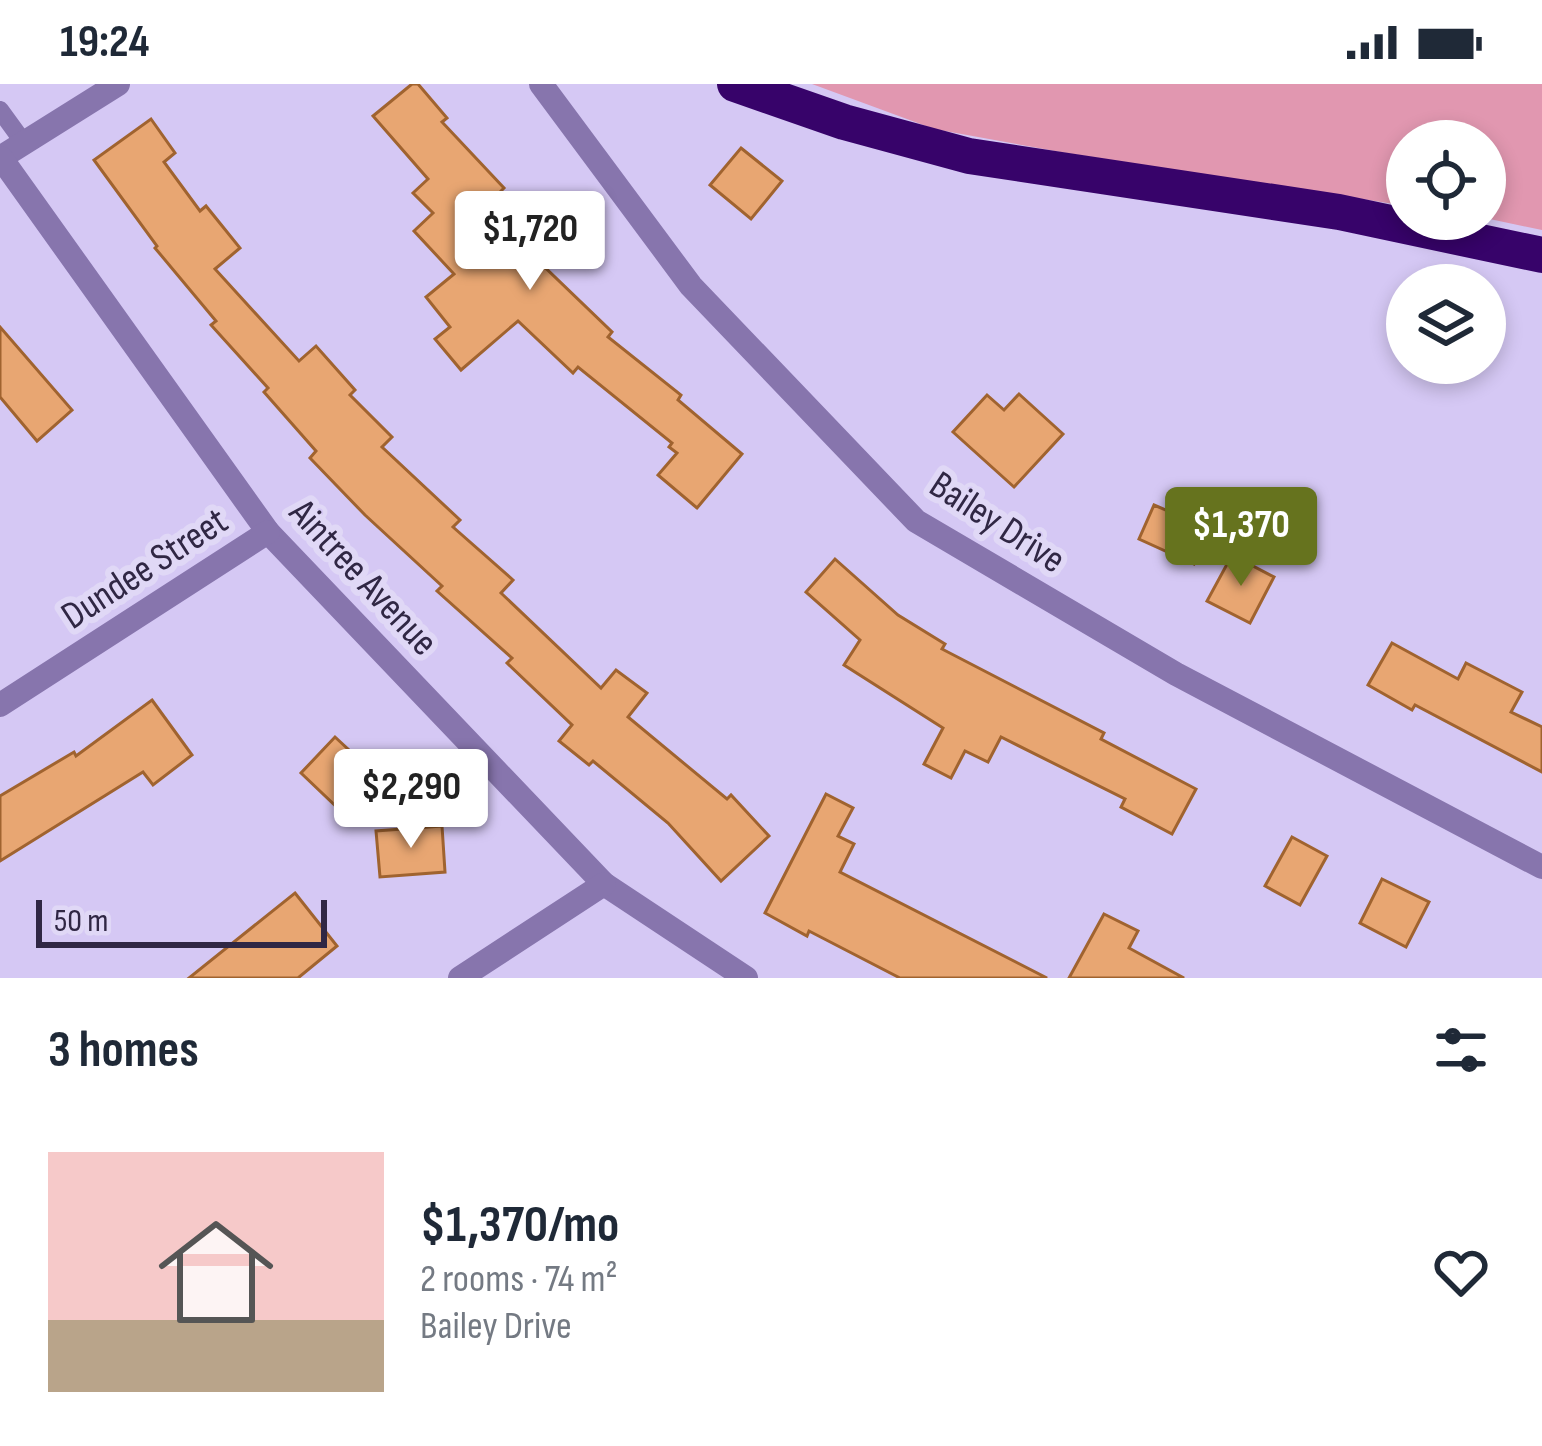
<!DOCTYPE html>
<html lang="en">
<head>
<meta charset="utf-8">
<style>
	body { margin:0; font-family:"Sofia Sans Condensed",sans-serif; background:#f2f2f3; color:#1f2937; height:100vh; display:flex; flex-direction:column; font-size:45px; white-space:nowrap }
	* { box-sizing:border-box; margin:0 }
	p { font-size:39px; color:#747a83 }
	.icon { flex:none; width:66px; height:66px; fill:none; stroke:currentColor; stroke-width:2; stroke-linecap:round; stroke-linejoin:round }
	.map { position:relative; height:894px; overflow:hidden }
	.panel { display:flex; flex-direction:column; background:#fff; flex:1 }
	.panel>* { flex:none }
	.controls { position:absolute; left:1386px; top:36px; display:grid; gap:24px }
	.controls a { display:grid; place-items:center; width:120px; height:120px; border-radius:50%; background:#fff; box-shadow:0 6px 18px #0003; font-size:60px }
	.scale { position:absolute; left:36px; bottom:30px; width:291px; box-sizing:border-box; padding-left:12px; border:6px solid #302744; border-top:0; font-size:33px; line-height:42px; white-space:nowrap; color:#302744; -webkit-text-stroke:9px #e0d8f6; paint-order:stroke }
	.price { position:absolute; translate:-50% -102px; padding:0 27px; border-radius:12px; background:#fff; color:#222; font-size:39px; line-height:78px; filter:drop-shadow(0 3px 6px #0008) }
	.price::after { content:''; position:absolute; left:50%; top:72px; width:36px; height:27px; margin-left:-18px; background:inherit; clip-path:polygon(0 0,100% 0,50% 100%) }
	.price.current { background:#66731e; color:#fff }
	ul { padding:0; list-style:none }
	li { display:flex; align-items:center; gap:36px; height:300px; padding:0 48px }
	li+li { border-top:3px solid #e0e1e3 }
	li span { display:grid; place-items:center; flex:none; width:336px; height:240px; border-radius:0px; color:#555 }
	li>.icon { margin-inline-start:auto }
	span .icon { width:144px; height:144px; fill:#fffc; stroke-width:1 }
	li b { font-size:51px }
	h2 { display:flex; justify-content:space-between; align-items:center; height:144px; padding:0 48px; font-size:51px }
	.status { display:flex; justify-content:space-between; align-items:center; height:84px; padding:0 60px; background:#fff; direction:ltr }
	.status svg { height:33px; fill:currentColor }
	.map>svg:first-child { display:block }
	.green { fill:#e197b0 }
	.building { fill:#e8a672; stroke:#a0632f; stroke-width:3 }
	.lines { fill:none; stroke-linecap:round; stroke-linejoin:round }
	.service { stroke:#8775ad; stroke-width:18 }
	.minor { stroke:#8775ad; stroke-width:24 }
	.motorway { stroke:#37036a; stroke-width:36 }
	.labels { text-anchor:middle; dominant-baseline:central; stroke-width:12; stroke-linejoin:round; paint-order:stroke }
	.street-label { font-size:39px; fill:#302744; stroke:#e0d8f6 }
</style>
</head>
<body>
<div class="status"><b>19:24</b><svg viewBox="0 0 49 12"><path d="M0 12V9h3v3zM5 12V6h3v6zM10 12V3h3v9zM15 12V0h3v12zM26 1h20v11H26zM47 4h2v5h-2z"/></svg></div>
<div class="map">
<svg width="1542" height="894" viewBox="0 0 1542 894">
	<rect width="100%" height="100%" fill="#d5c8f4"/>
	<path class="green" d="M 812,0 L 1542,0 L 1542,146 L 1485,134 L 1485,57 L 1407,57 L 1407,122 L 1066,69 L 934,45 Z"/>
	<g class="building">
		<path d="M 412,0 L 418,0 L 447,34 L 442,38 L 504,104 L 497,111 L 539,164 L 531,170 L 612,248 L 608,253 L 681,311 L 678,316 L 742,370 L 697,424 L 658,391 L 677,369 L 669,363 L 672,359 L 578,283 L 573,289 L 518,237 L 461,286 L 435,255 L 450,243 L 426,213 L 454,190 L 414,147 L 433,129 L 413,109 L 428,95 L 373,32 Z"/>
		<path d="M 151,35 L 175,69 L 164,78 L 200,127 L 206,122 L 240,164 L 215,185 L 299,277 L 316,262 L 355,306 L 350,311 L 392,353 L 382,363 L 460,436 L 453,443 L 513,496 L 501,509 L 601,604 L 616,586 L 647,609 L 628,633 L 727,715 L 731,711 L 769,752 L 721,797 L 668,739 L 593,677 L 589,681 L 559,657 L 572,641 L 507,579 L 512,574 L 437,507 L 442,502 L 365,431 L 310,374 L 316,367 L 264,308 L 268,304 L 211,241 L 216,237 L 155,164 L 157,162 L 94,76 Z"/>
		<path d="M 741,64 L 782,97 L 751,135 L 710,101 Z"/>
		<path d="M 0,243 L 72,326 L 37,357 L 0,313 Z"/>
		<path d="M 1019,310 L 1063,350 L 1014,403 L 953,348 L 987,311 L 1004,326 Z"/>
		<path d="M 1154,421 L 1210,445 L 1194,480 L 1139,455 Z"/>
		<path d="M 1232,471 L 1274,493 L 1250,539 L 1207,517 Z"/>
		<path d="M 835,475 L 898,531 L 945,560 L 942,565 L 1104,649 L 1101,655 L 1196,705 L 1172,750 L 1121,723 L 1125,715 L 1001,653 L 988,678 L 965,667 L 951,694 L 924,680 L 943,644 L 844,581 L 860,556 L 806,508 Z"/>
		<path d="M 1392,559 L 1458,595 L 1466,579 L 1522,608 L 1511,628 L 1542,643 L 1542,688 L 1415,621 L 1412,626 L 1368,601 Z"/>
		<path d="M 152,616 L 192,671 L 153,701 L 143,688 L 0,777 L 0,712 L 74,668 L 76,672 Z"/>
		<path d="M 335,653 L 376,691 L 342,728 L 301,689 Z"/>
		<path d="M 826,710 L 853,724 L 838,752 L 854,760 L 840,788 L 1047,894 L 900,894 L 809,847 L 807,852 L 765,829 Z"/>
		<path d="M 442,742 L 445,788 L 380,793 L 376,747 Z"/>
		<path d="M 1292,753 L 1327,772 L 1300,821 L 1265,802 Z"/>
		<path d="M 1382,795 L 1429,818 L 1406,863 L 1360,839 Z"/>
		<path d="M 295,809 L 337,862 L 298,894 L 189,894 Z"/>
		<path d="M 1104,830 L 1138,847 L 1129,864 L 1184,894 L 1069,894 Z"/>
	</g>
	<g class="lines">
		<path class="service" d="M 0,26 L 24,59"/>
		<g class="minor">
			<path d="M 541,0 L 691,202 L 916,437 L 1176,590 L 1542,783"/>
			<path d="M 0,74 L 118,0"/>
			<path d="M 1,74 L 268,448 L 604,800 L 746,894"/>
			<path d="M 0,621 L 268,448"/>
			<path d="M 460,894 L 604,800"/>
		</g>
		<path class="motorway" d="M 735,0 L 844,38 L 969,72 L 1339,128 L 1542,171"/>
	</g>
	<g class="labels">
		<g class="street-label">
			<text transform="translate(997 439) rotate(33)">Bailey Drive</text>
			<text transform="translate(145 485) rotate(-33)">Dundee Street</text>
			<text transform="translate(363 494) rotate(47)">Aintree Avenue</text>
		</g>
	</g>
</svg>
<div class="controls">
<a><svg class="icon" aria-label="locate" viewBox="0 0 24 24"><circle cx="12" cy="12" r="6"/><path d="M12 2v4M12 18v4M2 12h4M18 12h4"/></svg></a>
<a><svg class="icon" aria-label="layers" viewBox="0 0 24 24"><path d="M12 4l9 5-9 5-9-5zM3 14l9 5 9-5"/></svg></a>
</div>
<div class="scale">50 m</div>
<b class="price" style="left:530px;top:209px">$1,720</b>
<b class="price current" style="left:1241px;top:505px">$1,370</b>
<b class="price" style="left:411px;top:767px">$2,290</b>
</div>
<section class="panel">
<h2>3 homes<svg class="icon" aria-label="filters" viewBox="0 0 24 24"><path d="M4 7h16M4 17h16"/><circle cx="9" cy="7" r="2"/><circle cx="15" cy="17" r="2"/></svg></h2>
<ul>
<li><span style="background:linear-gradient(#f6c9c9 70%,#b9a48a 0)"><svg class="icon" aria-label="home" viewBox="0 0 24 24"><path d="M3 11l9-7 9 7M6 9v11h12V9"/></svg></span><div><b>$1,370/mo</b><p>2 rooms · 74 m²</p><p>Bailey Drive</p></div><svg class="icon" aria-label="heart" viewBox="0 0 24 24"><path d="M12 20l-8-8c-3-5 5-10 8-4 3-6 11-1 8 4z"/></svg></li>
</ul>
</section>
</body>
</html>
